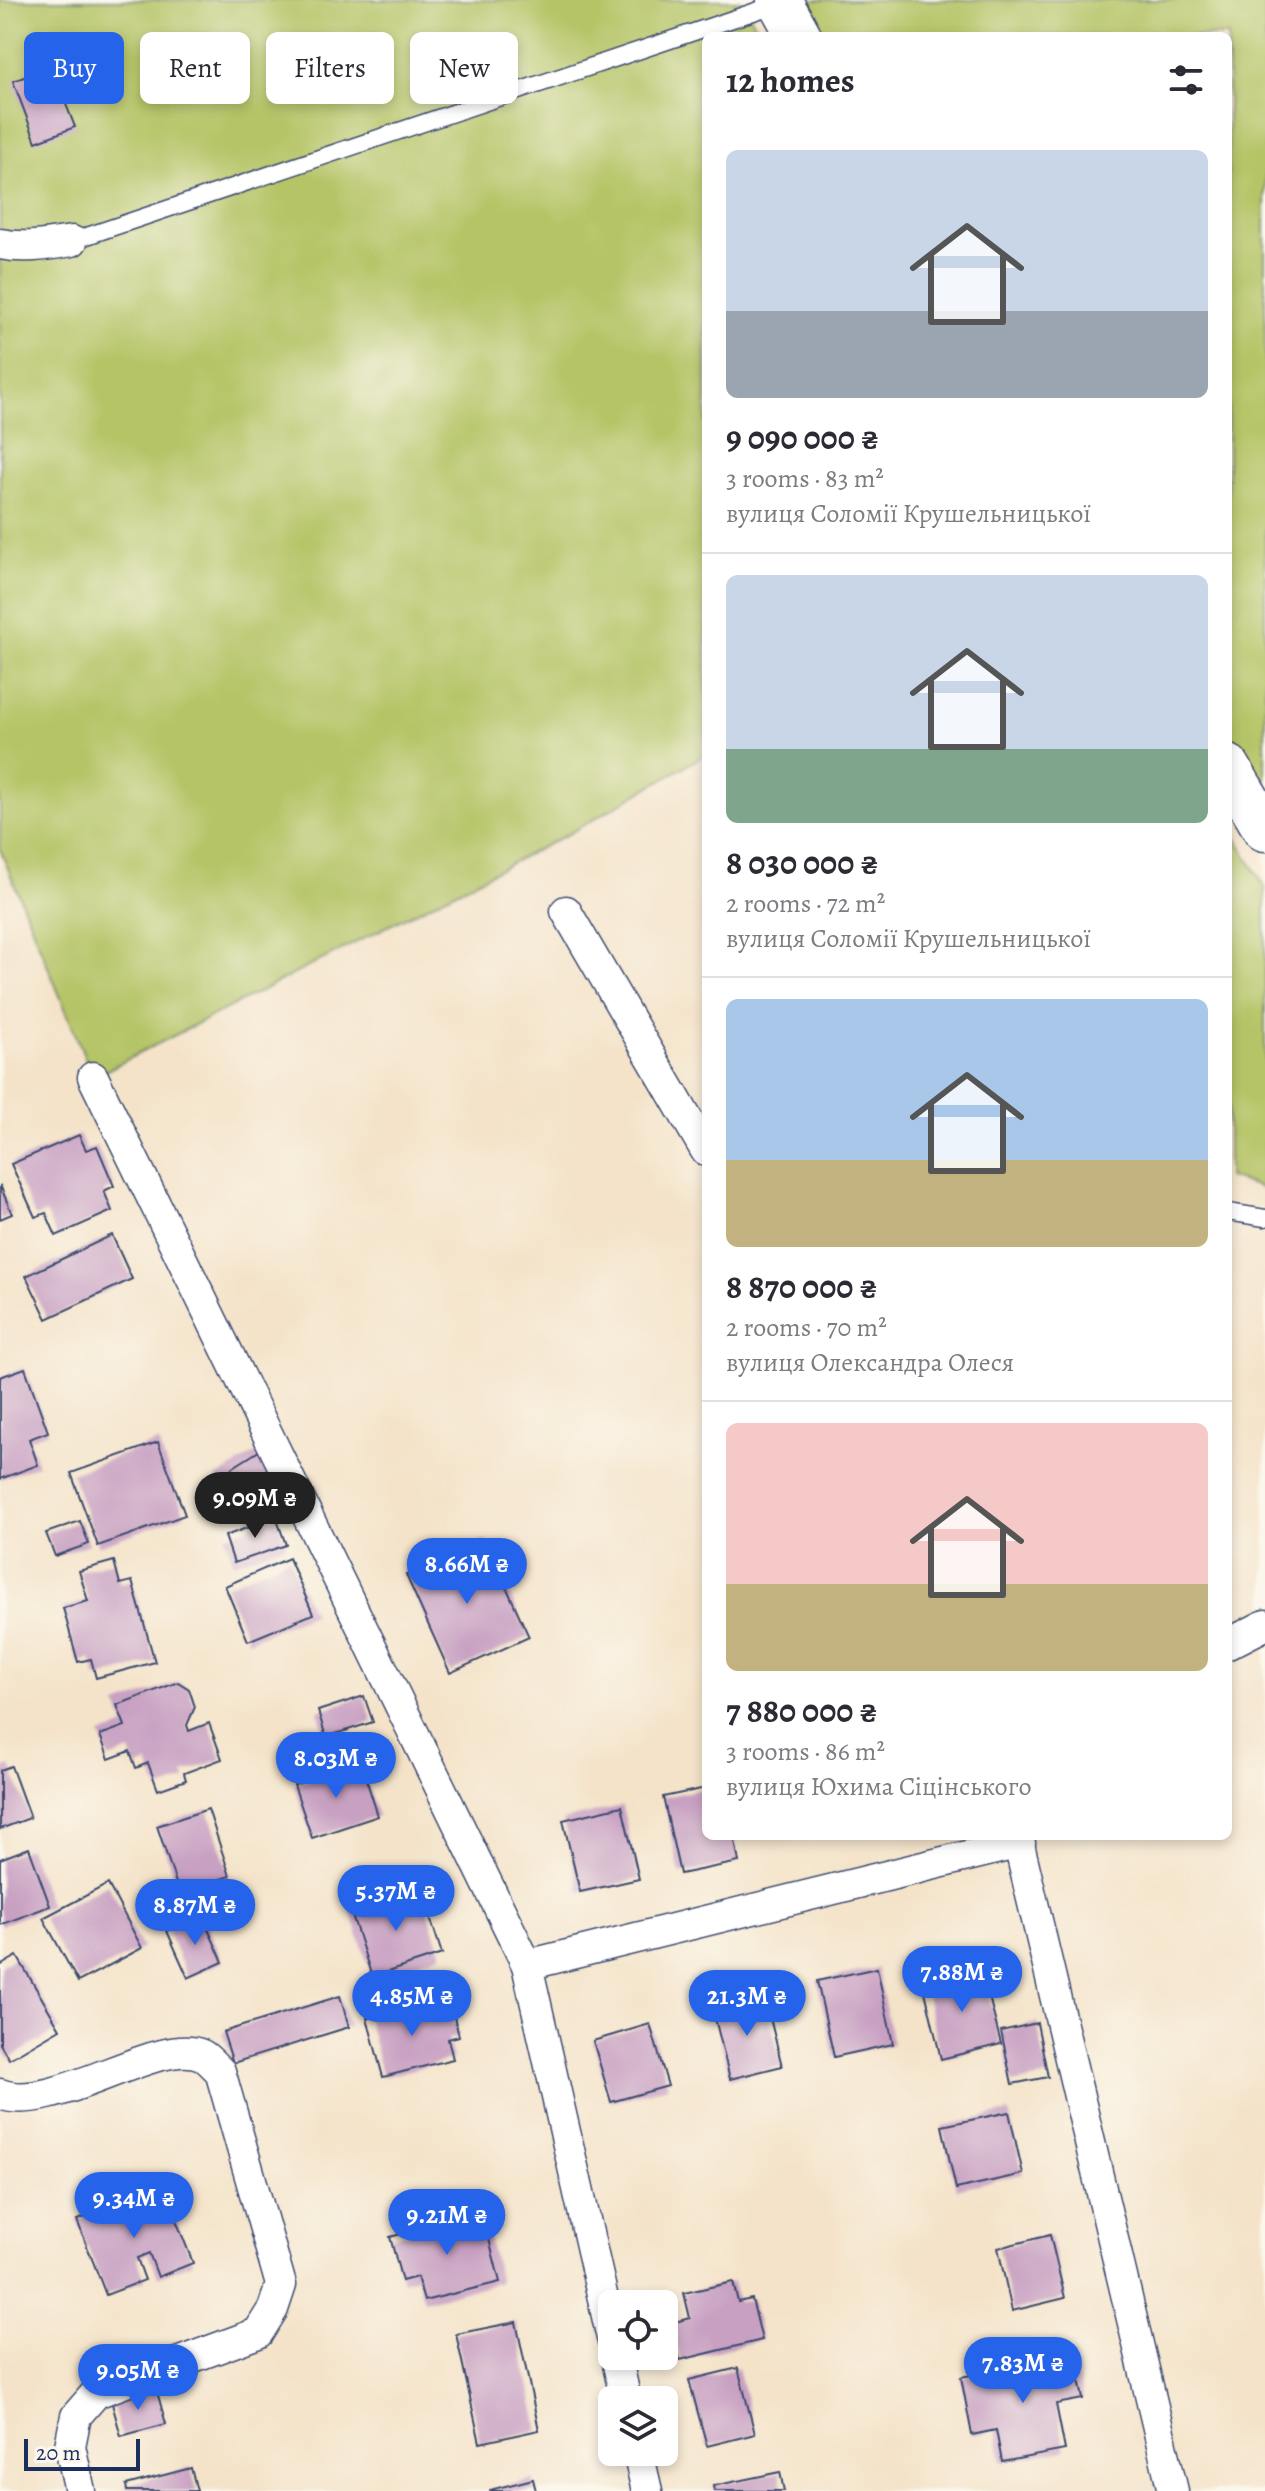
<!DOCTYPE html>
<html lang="en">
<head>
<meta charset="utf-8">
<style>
	body { margin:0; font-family:Alegreya,serif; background:#f7f7f7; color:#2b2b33; height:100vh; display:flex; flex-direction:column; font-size:30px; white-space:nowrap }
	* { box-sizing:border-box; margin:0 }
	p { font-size:26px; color:#7c7c81 }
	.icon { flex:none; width:44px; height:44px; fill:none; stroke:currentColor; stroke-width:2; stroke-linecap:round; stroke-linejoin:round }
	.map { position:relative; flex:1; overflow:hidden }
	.sheet { position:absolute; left:702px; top:32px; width:530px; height:1808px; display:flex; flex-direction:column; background:#fff; border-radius:12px; box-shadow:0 4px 12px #0003 }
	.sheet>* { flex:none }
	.hud { position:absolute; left:24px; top:32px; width:558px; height:72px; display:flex; gap:16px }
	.fabs { position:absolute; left:598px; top:2290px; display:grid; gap:16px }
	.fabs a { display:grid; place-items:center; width:80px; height:80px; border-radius:12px; background:#fff; box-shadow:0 4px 12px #0003; font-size:40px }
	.scale { position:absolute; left:24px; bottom:20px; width:116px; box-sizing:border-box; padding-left:8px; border:4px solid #1b2f5e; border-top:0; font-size:22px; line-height:28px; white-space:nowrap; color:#1b2f5e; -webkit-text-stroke:6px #fbf7ec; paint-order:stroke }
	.price { position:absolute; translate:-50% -68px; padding:0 18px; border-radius:28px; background:#2563eb; color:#fff; font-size:26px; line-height:52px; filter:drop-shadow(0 2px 4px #0008) }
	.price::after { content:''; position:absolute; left:50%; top:48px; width:24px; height:18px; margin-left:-12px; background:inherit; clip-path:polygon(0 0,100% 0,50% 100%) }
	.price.on { background:#222; color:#fff }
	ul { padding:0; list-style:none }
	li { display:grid; align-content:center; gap:16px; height:424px; padding:0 24px }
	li+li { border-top:2px solid #e1e1e2 }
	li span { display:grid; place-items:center; height:248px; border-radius:12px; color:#555 }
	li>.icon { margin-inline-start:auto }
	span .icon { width:144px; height:144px; fill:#fffc; stroke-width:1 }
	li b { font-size:34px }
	h2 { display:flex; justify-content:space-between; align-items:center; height:96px; padding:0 24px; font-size:34px }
	.tag { padding:0 28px; border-radius:12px; background:#fff; box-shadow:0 4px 12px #0003; font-size:28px; line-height:72px }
	.tag.on { background:#2563eb; color:#fff }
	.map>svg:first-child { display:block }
	.green { fill:#b5c466; stroke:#687a62; stroke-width:2 }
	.building { fill:#c8a0c2 }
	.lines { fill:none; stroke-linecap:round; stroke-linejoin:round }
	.service-casing { stroke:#3c4a6e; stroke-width:19 }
	.minor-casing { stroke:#3c4a6e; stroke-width:33 }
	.secondary-casing { stroke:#3c4a6e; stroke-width:47 }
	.service { stroke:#fff; stroke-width:16 }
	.minor { stroke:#fff; stroke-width:30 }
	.secondary { stroke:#fff; stroke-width:44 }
</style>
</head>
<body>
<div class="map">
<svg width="1265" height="2491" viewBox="0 0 1265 2491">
	<rect width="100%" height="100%" fill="#fbf7ec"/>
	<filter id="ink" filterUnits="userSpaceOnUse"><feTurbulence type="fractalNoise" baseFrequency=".0125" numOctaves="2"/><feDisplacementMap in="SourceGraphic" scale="16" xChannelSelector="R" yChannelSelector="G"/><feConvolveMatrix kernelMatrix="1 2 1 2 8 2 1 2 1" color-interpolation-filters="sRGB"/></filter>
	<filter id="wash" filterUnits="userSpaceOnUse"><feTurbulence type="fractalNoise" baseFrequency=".006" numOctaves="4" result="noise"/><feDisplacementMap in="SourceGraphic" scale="32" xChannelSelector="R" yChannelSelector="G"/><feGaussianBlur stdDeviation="1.8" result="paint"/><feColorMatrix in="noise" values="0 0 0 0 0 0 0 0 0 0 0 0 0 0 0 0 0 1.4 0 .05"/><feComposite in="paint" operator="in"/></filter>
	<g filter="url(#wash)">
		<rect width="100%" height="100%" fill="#f4e3c9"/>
		<g class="green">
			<path d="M 0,0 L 740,0 L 763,36 L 706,36 L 706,754 L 568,834 L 93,1077 L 0,849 Z"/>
			<path d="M 779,0 L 1265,0 L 1265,829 L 1228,767 L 1228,36 L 799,36 Z"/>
			<path d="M 1228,824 L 1265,887 L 1265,1189 L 1228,1177 Z"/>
		</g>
		<g id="blocks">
			<g class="building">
				<path d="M 51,67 L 75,127 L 36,142 L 13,81 Z"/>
				<path d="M 79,1135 L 86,1150 L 97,1146 L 114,1186 L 104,1191 L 112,1211 L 56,1236 L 46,1213 L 35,1217 L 11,1164 Z"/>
				<path d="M 0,1185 L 12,1214 L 0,1219 Z"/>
				<path d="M 112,1235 L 132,1279 L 47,1319 L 26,1276 Z"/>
				<path d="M 25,1368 L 48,1432 L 29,1439 L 38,1465 L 0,1479 L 0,1377 Z"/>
				<path d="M 158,1442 L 185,1515 L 98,1546 L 71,1473 Z"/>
				<path d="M 262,1449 L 280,1477 L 234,1506 L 216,1478 Z"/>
				<path d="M 276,1517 L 286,1545 L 234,1563 L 225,1536 Z"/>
				<path d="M 80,1521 L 89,1544 L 55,1556 L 46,1533 Z"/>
				<path d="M 485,1540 L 529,1637 L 450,1673 L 406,1575 Z"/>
				<path d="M 289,1558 L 313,1614 L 248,1641 L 225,1586 Z"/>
				<path d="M 114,1561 L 120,1584 L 132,1581 L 155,1662 L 96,1678 L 91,1659 L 78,1662 L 63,1608 L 88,1601 L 79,1571 Z"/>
				<path d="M 178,1682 L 189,1689 L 195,1707 L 187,1725 L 189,1731 L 209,1723 L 222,1759 L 184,1773 L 186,1780 L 158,1790 L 148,1763 L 136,1768 L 130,1751 L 109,1759 L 100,1735 L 125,1726 L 117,1705 Z"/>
				<path d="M 364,1696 L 373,1722 L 326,1737 L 318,1711 Z"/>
				<path d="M 361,1763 L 378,1816 L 312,1838 L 294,1785 Z"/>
				<path d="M 11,1766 L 30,1818 L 0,1829 L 0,1770 Z"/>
				<path d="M 706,1788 L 706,1836 L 734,1836 L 739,1862 L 680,1874 L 663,1797 Z"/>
				<path d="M 622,1806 L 639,1879 L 580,1892 L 563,1820 Z"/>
				<path d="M 208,1809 L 230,1876 L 179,1892 L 157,1826 Z"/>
				<path d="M 29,1848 L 50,1906 L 0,1925 L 0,1859 Z"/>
				<path d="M 108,1884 L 142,1948 L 78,1982 L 43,1918 Z"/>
				<path d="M 421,1889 L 442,1954 L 372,1977 L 351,1912 Z"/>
				<path d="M 202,1916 L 223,1962 L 188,1978 L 167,1931 Z"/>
				<path d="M 17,1956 L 60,2029 L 9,2059 L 0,2044 L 0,1966 Z"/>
				<path d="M 877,1968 L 893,2044 L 834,2057 L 817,1981 Z"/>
				<path d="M 982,1969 L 1001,2044 L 941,2059 L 923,1983 Z"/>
				<path d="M 340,1996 L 349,2027 L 233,2063 L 223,2032 Z"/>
				<path d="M 765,1998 L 782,2066 L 730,2079 L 713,2010 Z"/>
				<path d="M 436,1999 L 440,2016 L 453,2013 L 459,2036 L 448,2039 L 453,2059 L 383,2077 L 367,2018 Z"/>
				<path d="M 1037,2023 L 1048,2077 L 1012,2084 L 1001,2031 Z"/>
				<path d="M 650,2024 L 668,2086 L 611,2102 L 593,2041 Z"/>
				<path d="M 1009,2112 L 1023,2174 L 956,2189 L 942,2126 Z"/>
				<path d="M 163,2187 L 193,2263 L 158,2277 L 149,2253 L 137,2258 L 145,2280 L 106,2295 L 77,2220 Z"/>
				<path d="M 482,2212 L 500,2282 L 424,2301 L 417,2277 L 402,2281 L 390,2237 Z"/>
				<path d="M 1050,2235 L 1065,2298 L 1012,2311 L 998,2248 Z"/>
				<path d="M 733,2282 L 738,2302 L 752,2299 L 762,2340 L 680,2360 L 671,2323 L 690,2318 L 684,2293 Z"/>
				<path d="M 516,2322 L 539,2430 L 480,2443 L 456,2334 Z"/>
				<path d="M 1074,2354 L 1083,2399 L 1056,2404 L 1065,2450 L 1002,2462 L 996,2430 L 972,2435 L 961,2377 Z"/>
				<path d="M 738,2368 L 755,2434 L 707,2446 L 689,2380 Z"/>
				<path d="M 156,2388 L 166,2424 L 121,2436 L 111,2400 Z"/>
				<path d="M 191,2468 L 197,2491 L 127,2491 L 126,2485 Z"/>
				<path d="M 780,2472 L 784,2491 L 714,2491 L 713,2486 Z"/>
				<path d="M 533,2479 L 536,2491 L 490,2491 L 490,2490 Z"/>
			</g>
		</g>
	</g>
	<g filter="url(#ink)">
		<use href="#blocks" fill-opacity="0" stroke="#3c4a6e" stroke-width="2"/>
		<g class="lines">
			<defs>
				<g id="service">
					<path d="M 72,241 L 780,3"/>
					<path d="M 1228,1212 L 1265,1218"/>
				</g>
				<g id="minor">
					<path d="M 0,244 C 25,249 47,245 72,241"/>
					<path d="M 566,911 L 706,1151"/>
					<path d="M 93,1077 L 527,1965 L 612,2338"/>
					<path d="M 1228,1644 L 1265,1625"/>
					<path d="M 1017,1836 L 1173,2491"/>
					<path d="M 527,1965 L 1020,1843"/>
					<path d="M 0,2094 C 53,2115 158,2035 202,2055 C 208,2058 215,2067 220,2071 L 281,2285 L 273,2309 L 258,2333 L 96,2393 L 76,2416 L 70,2446 L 80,2491"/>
					<path d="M 616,2356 L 626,2400"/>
					<path d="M 638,2452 L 647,2491"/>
				</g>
				<g id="secondary">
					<path d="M 779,0 L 799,36"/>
					<path d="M 1228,767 L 1265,829"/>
				</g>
			</defs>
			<use href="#service" class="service-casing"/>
			<use href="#minor" class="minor-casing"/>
			<use href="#secondary" class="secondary-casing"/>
			<use href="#service" class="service"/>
			<use href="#minor" class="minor"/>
			<use href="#secondary" class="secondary"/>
		</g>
	</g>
</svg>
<div class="fabs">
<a><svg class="icon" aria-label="locate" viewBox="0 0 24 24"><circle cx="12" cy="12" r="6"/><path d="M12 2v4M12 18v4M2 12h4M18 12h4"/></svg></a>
<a><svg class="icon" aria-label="layers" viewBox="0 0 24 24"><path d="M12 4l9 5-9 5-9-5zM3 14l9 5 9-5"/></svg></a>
</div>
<div class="scale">20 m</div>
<b class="price on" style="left:255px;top:1540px">9.09M ₴</b>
<b class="price" style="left:467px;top:1606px">8.66M ₴</b>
<b class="price" style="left:336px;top:1800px">8.03M ₴</b>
<b class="price" style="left:396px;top:1933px">5.37M ₴</b>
<b class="price" style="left:195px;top:1947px">8.87M ₴</b>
<b class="price" style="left:962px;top:2014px">7.88M ₴</b>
<b class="price" style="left:412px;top:2038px">4.85M ₴</b>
<b class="price" style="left:747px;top:2038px">21.3M ₴</b>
<b class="price" style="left:134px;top:2240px">9.34M ₴</b>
<b class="price" style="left:447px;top:2257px">9.21M ₴</b>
<b class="price" style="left:1023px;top:2405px">7.83M ₴</b>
<b class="price" style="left:138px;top:2412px">9.05M ₴</b>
<div class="hud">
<a class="tag on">Buy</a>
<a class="tag">Rent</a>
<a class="tag">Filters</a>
<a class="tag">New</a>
</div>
<section class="sheet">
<h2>12 homes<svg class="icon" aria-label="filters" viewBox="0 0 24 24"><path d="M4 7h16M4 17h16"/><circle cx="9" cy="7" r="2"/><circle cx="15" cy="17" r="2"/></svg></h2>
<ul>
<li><span style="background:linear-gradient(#c9d6e8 65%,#9aa5b1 0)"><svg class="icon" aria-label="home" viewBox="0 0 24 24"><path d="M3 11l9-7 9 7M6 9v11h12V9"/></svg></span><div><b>9 090 000 ₴</b><p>3 rooms · 83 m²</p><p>вулиця Соломії Крушельницької</p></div></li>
<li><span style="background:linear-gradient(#c9d6e8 70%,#7fa58c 0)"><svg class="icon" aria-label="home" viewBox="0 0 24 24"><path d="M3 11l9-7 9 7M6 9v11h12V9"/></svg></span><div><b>8 030 000 ₴</b><p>2 rooms · 72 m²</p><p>вулиця Соломії Крушельницької</p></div></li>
<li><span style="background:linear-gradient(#a9c7e8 65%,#c2b280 0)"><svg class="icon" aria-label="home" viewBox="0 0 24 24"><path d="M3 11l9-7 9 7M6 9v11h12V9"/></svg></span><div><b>8 870 000 ₴</b><p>2 rooms · 70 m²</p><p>вулиця Олександра Олеся</p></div></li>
<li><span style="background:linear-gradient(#f6c9c9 65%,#c2b280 0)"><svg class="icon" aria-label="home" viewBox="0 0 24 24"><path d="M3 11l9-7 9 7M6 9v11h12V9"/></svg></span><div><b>7 880 000 ₴</b><p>3 rooms · 86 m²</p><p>вулиця Юхима Сіцінського</p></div></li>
</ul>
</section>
</div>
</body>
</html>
